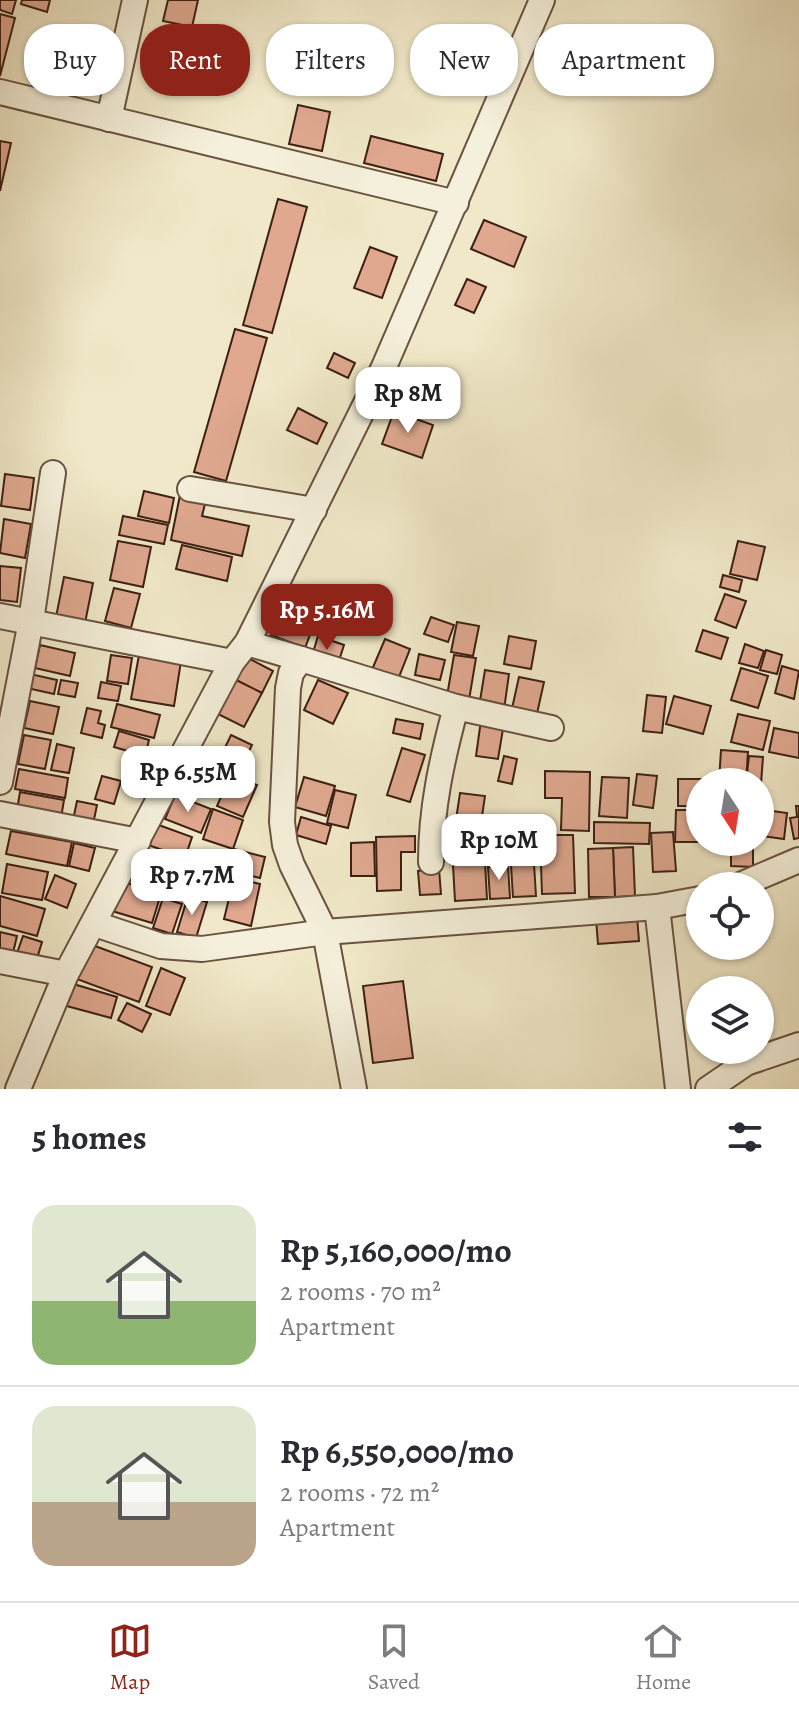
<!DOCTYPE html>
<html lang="en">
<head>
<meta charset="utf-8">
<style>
	body { margin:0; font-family:Alegreya,serif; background:#f2f2f3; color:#2b2b33; height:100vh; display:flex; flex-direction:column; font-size:30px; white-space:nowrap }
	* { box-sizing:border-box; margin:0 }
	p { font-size:26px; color:#7c7c81 }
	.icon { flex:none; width:44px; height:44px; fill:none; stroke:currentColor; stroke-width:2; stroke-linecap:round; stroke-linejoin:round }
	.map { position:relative; height:1089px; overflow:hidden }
	.side { display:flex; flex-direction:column; background:#fff; flex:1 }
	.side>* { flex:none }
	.hud { position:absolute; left:24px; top:24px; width:752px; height:72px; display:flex; gap:16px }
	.needle { width:52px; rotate:168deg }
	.controls { position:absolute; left:686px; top:768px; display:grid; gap:16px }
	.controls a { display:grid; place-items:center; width:88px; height:88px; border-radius:50%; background:#fff; box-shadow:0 2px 6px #0004; font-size:40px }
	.price { position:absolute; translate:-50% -68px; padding:0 18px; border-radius:16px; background:#fff; color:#222; font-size:26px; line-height:52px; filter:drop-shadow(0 2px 4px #0008) }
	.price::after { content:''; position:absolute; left:50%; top:48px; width:24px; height:18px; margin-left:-12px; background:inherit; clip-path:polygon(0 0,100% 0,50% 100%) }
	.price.selected { background:#8f2418; color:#fff }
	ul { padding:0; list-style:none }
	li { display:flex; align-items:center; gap:24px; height:200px; padding:0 32px }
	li+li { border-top:2px solid #e1e1e2 }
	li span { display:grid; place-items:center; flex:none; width:224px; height:160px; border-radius:24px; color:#555 }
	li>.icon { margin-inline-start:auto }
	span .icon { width:96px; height:96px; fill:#fffc; stroke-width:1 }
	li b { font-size:34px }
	h2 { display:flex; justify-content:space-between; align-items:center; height:96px; padding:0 32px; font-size:34px }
	.chip { padding:0 28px; border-radius:32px; background:#fff; box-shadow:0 2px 6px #0004; font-size:28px; line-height:72px }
	.chip.selected { background:#8f2418; color:#fff }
	.tabs { display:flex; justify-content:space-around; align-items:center; height:112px; border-top:2px solid #e1e1e2; background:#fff; font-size:22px; color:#7c7c81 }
	.tabs a { display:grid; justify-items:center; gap:4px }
	.tabs .selected { color:#8f2418 }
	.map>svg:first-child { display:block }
	.building { fill:#dfa88f; stroke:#3d2013; stroke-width:2 }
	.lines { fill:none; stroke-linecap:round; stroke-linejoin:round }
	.minor-casing { stroke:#6a5240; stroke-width:28 }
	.minor { stroke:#f5f0db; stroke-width:24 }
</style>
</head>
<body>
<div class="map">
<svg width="799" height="1089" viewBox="0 0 799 1089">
	<rect width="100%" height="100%" fill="#f0e8c8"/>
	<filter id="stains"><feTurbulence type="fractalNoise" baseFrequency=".0025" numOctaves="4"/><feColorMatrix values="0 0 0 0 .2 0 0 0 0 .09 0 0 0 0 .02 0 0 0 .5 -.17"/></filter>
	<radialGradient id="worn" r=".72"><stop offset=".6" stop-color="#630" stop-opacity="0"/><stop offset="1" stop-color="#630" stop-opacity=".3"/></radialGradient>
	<g class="building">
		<path d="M 0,0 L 16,0 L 12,14 L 0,10 Z"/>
		<path d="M 22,0 L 50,0 L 47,12 L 21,4 Z"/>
		<path d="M 168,0 L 198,0 L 192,27 L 163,21 Z"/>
		<path d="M 0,14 L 15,18 L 0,76 Z"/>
		<path d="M 43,35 L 71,44 L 66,61 L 70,62 L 61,92 L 32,83 L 36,68 L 48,71 L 51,60 L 36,55 Z"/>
		<path d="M 298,105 L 330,112 L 322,151 L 289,144 Z"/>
		<path d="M 371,136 L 443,154 L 436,181 L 364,163 Z"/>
		<path d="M 0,141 L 11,143 L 0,191 Z"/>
		<path d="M 278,199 L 307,207 L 272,333 L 243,325 Z"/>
		<path d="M 484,220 L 526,237 L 514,267 L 471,249 Z"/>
		<path d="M 370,247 L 397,257 L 382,298 L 354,288 Z"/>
		<path d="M 467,279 L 486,287 L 474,313 L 455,305 Z"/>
		<path d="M 235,329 L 267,338 L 226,481 L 194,472 Z"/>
		<path d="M 334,353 L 355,363 L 348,378 L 327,368 Z"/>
		<path d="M 298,408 L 327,423 L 317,444 L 287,430 Z"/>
		<path d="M 394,411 L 433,425 L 422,458 L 382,444 Z"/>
		<path d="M 5,474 L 34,478 L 30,510 L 1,506 Z"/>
		<path d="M 144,491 L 174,498 L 169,523 L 138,516 Z"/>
		<path d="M 180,495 L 206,500 L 202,516 L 249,526 L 242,556 L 171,540 Z"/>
		<path d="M 123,516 L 168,525 L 164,544 L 119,535 Z"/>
		<path d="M 4,519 L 31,524 L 25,558 L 0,553 Z"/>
		<path d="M 118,541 L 151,547 L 143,587 L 110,580 Z"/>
		<path d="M 738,541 L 765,547 L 757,580 L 730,574 Z"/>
		<path d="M 182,545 L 232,557 L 227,581 L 176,569 Z"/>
		<path d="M 0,566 L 21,568 L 17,602 L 0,600 Z"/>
		<path d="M 723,575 L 742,580 L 739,592 L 720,587 Z"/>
		<path d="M 64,577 L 93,583 L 85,623 L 56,617 Z"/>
		<path d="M 114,588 L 140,594 L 131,628 L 105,621 Z"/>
		<path d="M 725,594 L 746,601 L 736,628 L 715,620 Z"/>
		<path d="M 285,599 L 319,611 L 305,648 L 271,635 Z"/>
		<path d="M 431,617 L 454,625 L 448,642 L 424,634 Z"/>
		<path d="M 457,622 L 479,626 L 473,656 L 451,652 Z"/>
		<path d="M 703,630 L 728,638 L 721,659 L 696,651 Z"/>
		<path d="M 318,636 L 344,645 L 337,667 L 311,659 Z"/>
		<path d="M 509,636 L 536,641 L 531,669 L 504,664 Z"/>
		<path d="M 385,639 L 410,649 L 397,682 L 371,672 Z"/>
		<path d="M 745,644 L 764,651 L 758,668 L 739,663 Z"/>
		<path d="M 40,645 L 75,653 L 70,676 L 35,668 Z"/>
		<path d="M 766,650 L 782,655 L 777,674 L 760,670 Z"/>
		<path d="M 419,654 L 445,660 L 440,680 L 415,675 Z"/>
		<path d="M 111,655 L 132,658 L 128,684 L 107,681 Z"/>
		<path d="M 139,655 L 181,661 L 174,706 L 131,699 Z"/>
		<path d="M 242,655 L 273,671 L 262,693 L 230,677 Z"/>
		<path d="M 454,655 L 476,658 L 469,700 L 447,696 Z"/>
		<path d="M 782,666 L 799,671 L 794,699 L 775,693 Z"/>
		<path d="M 741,668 L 768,676 L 758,708 L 731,700 Z"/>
		<path d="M 485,670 L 509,674 L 504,710 L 479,707 Z"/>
		<path d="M 30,674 L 57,680 L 54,694 L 27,688 Z"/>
		<path d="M 230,677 L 262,693 L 244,727 L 212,711 Z"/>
		<path d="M 519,677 L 544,682 L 536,718 L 511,713 Z"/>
		<path d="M 61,680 L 78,683 L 75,697 L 58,694 Z"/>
		<path d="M 318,680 L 348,693 L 333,724 L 304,710 Z"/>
		<path d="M 101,682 L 121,686 L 118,701 L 98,698 Z"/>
		<path d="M 647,695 L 666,697 L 662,733 L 643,731 Z"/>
		<path d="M 674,696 L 711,706 L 703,734 L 666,724 Z"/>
		<path d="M 30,701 L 59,707 L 53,734 L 24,728 Z"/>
		<path d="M 117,704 L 160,715 L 154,738 L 111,727 Z"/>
		<path d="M 87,708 L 101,711 L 98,723 L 105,725 L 102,738 L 81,733 Z"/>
		<path d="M 738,714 L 770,721 L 763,750 L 731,742 Z"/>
		<path d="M 396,719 L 423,724 L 420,739 L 393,733 Z"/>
		<path d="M 481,720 L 504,723 L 498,759 L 476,756 Z"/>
		<path d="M 774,728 L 799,733 L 799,758 L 769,752 Z"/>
		<path d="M 119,731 L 149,740 L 145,756 L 114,747 Z"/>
		<path d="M 24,735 L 51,740 L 45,769 L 18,764 Z"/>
		<path d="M 231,735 L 252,745 L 242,766 L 221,756 Z"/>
		<path d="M 57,744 L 74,748 L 69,773 L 51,770 Z"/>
		<path d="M 402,748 L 425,755 L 410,802 L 387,795 Z"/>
		<path d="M 721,750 L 748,752 L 746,782 L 719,782 Z"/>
		<path d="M 201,753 L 226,764 L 217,785 L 191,774 Z"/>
		<path d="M 504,756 L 517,759 L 512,784 L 498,781 Z"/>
		<path d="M 749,756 L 763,757 L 761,784 L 760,782 L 746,782 Z"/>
		<path d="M 19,769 L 68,778 L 65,798 L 15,789 Z"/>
		<path d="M 545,771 L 590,772 L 589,831 L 561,830 L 562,798 L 545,798 Z"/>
		<path d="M 231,774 L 257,785 L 243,817 L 217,806 Z"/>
		<path d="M 637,774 L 657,776 L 653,808 L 633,805 Z"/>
		<path d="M 102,776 L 121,781 L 114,804 L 95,799 Z"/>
		<path d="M 304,777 L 335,786 L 326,816 L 295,807 Z"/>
		<path d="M 602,777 L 629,778 L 627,818 L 599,816 Z"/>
		<path d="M 678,779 L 703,779 L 700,782 L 700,806 L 678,806 Z"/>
		<path d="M 335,790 L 356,795 L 348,828 L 327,823 Z"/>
		<path d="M 20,792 L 64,800 L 60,824 L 16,816 Z"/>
		<path d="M 460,793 L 485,796 L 477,850 L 452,846 Z"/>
		<path d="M 175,795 L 211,809 L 201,833 L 165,819 Z"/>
		<path d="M 77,801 L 97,805 L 92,829 L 72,825 Z"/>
		<path d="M 796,806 L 799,806 L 799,838 L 794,839 L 790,818 L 797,817 Z"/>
		<path d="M 213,809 L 243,820 L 233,849 L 203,839 Z"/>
		<path d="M 676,810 L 700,810 L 700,842 L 675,842 Z"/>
		<path d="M 765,810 L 787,813 L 784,839 L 762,836 Z"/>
		<path d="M 301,817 L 331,826 L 326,844 L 296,835 Z"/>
		<path d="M 594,822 L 650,823 L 649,844 L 594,843 Z"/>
		<path d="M 156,824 L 192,837 L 185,858 L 148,845 Z"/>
		<path d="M 11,831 L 72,842 L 67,866 L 6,854 Z"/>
		<path d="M 673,832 L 676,871 L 653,872 L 651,833 Z"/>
		<path d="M 540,835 L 573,835 L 575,893 L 542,894 Z"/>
		<path d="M 415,836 L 415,852 L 401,852 L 401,890 L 377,891 L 376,837 Z"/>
		<path d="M 374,842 L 375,876 L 351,876 L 351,843 Z"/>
		<path d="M 731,842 L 753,842 L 753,867 L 731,866 Z"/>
		<path d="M 74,843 L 95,848 L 89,871 L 69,866 Z"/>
		<path d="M 507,847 L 508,862 L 488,864 L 487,848 Z"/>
		<path d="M 633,847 L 635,896 L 615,897 L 613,848 Z"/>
		<path d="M 533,848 L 536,896 L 513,897 L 510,849 Z"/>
		<path d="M 613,848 L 615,897 L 589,897 L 588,849 Z"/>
		<path d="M 234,849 L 265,857 L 260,878 L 228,870 Z"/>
		<path d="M 135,851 L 168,865 L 160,884 L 127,870 Z"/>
		<path d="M 188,853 L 220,864 L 213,883 L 181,873 Z"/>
		<path d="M 485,862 L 487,899 L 455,901 L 453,865 Z"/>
		<path d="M 7,864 L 48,872 L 42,900 L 2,893 Z"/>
		<path d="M 508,866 L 510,898 L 490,899 L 488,867 Z"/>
		<path d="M 439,869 L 441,894 L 420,895 L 418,871 Z"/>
		<path d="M 169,872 L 204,883 L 200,897 L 165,887 Z"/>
		<path d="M 55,875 L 76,884 L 67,908 L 45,899 Z"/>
		<path d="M 234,878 L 260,884 L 251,926 L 224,919 Z"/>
		<path d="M 121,881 L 161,894 L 152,923 L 112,911 Z"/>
		<path d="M 0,896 L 45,909 L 37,936 L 0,926 Z"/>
		<path d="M 188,896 L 207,902 L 196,938 L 177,932 Z"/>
		<path d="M 163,898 L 182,904 L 172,934 L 153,928 Z"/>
		<path d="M 637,916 L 639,941 L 598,944 L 596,919 Z"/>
		<path d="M 0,932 L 17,936 L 12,957 L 0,955 Z"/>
		<path d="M 23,936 L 42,942 L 36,962 L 16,956 Z"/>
		<path d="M 87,943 L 152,967 L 139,1002 L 74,978 Z"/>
		<path d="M 161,968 L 185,978 L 170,1015 L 146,1006 Z"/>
		<path d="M 403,981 L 413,1058 L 373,1063 L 363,986 Z"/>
		<path d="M 70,983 L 117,997 L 111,1018 L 63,1005 Z"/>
		<path d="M 127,1003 L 151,1014 L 142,1032 L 118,1020 Z"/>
	</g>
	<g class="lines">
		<defs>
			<g id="minor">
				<path d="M 0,92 L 456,203"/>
				<path d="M 109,119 L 135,0"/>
				<path d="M 190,489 L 314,510"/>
				<path d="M 0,616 L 232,662"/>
				<path d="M 247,643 L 301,659 L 291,673 L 288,688 L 282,822 L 285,845 L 292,865 L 325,932 L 354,1089"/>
				<path d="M 301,659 L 456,707 L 551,728"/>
				<path d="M 0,782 L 31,621 L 53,473"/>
				<path d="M 0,814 L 138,841"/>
				<path d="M 431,862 C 431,808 442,759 456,707"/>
				<path d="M 738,886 L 799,860"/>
				<path d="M 657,907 L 678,1089"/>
				<path d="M 95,924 L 161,946 L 202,949 L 325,932 L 657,907 L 700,899"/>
				<path d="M 0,961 L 66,974"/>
				<path d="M 18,1089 L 66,974 L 232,662 L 247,643 L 384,367 L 542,0"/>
				<path d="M 708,1089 L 746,1063 L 799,1045"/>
			</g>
		</defs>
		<use href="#minor" class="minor-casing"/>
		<use href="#minor" class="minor"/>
	</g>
	<rect width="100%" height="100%" filter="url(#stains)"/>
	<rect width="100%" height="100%" fill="url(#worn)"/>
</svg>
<div class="controls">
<a><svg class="needle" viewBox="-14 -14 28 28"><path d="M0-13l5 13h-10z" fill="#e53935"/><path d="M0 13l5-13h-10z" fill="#7c7c81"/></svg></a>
<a><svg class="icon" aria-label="locate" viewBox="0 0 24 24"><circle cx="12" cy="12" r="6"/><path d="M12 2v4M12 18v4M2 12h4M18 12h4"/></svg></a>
<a><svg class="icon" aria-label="layers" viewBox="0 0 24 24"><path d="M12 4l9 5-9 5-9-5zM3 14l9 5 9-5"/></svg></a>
</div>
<b class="price" style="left:408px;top:435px">Rp 8M</b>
<b class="price selected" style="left:327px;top:652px">Rp 5.16M</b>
<b class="price" style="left:188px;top:814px">Rp 6.55M</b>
<b class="price" style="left:499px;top:882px">Rp 10M</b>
<b class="price" style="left:192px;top:917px">Rp 7.7M</b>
<div class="hud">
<a class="chip">Buy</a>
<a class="chip selected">Rent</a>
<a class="chip">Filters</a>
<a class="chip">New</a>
<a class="chip">Apartment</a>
</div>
</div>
<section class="side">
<h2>5 homes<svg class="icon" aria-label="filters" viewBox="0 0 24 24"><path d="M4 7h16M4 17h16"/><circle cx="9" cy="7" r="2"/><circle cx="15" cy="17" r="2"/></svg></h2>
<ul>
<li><span style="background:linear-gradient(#dfe7d0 60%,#8fb573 0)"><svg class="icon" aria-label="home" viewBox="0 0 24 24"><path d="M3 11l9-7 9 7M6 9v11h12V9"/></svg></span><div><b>Rp 5,160,000/mo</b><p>2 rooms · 70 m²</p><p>Apartment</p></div></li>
<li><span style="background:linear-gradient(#dfe7d0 60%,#b9a48a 0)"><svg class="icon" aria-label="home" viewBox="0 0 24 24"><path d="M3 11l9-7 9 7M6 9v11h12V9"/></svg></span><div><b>Rp 6,550,000/mo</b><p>2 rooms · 72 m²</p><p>Apartment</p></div></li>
</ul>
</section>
<nav class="tabs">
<a class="selected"><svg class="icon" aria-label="map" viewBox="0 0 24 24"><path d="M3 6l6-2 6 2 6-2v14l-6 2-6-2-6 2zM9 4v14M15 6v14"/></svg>Map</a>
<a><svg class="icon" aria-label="saved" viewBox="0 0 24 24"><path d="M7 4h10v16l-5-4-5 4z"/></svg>Saved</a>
<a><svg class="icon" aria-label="home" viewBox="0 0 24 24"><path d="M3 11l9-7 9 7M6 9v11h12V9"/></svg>Home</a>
</nav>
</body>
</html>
